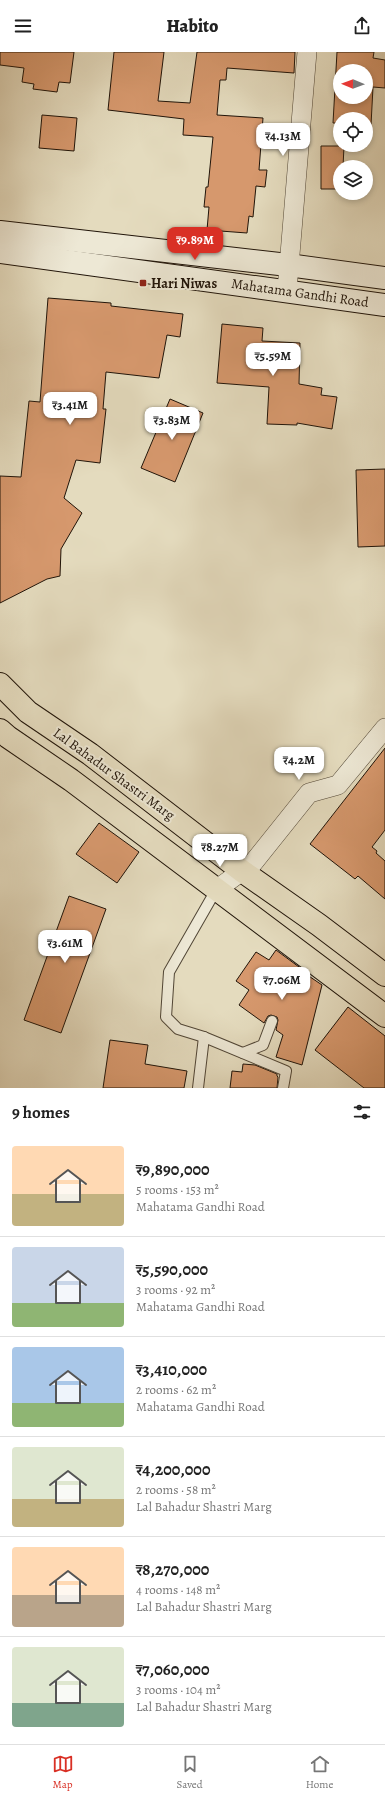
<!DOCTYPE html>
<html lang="en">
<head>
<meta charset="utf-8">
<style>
	body { margin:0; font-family:Alegreya,serif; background:#f2f2f2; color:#222; height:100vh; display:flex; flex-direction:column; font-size:15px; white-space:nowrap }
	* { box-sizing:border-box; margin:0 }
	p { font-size:13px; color:#767676 }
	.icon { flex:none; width:22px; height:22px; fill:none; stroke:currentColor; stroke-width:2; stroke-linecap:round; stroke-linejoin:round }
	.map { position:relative; height:1036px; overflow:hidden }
	.details { display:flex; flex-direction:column; background:#fff; flex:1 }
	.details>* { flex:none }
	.needle { width:26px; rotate:271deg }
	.fabs { position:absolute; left:333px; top:12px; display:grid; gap:8px }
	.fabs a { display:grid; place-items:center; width:40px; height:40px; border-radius:50%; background:#fff; box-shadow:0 2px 6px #0003; font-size:20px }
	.price { position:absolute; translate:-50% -34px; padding:0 9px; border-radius:8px; background:#fff; color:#222; font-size:13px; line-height:26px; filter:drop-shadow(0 1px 2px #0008) }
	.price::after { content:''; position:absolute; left:50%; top:24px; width:12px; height:9px; margin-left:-6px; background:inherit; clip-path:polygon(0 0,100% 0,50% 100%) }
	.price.current { background:#d93025; color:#fff }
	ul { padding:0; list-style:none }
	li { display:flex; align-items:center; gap:12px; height:100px; padding:0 12px }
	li+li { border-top:1px solid #e0e0e0 }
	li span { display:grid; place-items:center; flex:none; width:112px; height:80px; border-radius:4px; color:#555 }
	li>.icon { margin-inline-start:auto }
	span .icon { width:48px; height:48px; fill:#fffc; stroke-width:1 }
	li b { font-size:17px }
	h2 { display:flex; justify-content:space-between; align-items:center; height:48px; padding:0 12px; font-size:17px }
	header { display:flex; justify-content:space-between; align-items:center; height:52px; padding:0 12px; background:#fff; font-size:18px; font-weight:800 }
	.tab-bar { display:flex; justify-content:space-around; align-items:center; height:56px; border-top:1px solid #e0e0e0; background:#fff; font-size:11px; color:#767676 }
	.tab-bar a { display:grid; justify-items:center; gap:2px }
	.tab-bar .current { color:#d93025 }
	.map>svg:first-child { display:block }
	.building { fill:#d6986d; stroke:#201409; fill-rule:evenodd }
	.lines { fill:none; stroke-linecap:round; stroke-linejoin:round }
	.lane-casing { stroke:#514636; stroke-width:12 }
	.street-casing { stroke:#514636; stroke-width:20 }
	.secondary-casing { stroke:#201409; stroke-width:24 }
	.primary-casing { stroke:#201409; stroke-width:24 }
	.lane { stroke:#ede8d5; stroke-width:10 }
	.street { stroke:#ede8d5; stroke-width:19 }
	.secondary { stroke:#ede8d5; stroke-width:22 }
	.primary { stroke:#e4dbbe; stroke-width:22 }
	.poi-dot { fill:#8f2418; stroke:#ede8d5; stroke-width:1.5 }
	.labels { text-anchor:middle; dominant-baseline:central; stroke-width:4; stroke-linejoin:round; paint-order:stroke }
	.poi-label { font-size:14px; font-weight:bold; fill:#201409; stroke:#ede8d5; text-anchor:start }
	.street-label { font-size:14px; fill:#201409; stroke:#ede8d5 }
</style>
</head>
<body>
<header><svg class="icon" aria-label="menu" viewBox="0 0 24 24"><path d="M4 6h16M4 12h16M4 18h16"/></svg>Habito<svg class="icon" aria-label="share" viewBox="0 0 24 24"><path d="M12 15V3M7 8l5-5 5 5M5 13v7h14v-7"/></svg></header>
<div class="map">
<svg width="385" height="1036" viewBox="0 0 385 1036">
	<rect width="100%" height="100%" fill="#e4dbbe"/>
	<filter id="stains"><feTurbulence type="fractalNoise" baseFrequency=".005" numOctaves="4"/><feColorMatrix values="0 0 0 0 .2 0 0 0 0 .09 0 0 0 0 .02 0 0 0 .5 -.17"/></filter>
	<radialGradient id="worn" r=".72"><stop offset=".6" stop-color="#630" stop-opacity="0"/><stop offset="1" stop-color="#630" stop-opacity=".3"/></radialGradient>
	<g class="building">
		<path d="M 0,0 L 74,0 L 70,31 L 59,30 L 57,40 L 33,37 L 34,32 L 22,30 L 24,16 L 0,13 Z"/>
		<path d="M 114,0 L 164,0 L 158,49 L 190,51 L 197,0 L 295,0 L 294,21 L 227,16 L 226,28 L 220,28 L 217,63 L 263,66 L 259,118 L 267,118 L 265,135 L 256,134 L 253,165 L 249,164 L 247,181 L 207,178 L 209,155 L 204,155 L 206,135 L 208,135 L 213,85 L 183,83 L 184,67 L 108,58 Z"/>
		<path d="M 337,0 L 374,0 L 373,6 L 385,8 L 385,36 L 373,35 L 371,73 L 366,73 L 366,67 L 340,67 L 340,71 L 333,71 ZM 340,19 L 366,19 L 366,45 L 340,45 Z"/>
		<path d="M 42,63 L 77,66 L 74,99 L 39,96 Z"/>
		<path d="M 321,94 L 344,94 L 343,115 L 340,115 L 340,137 L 321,137 Z"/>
		<path d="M 48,246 L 111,251 L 111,254 L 183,262 L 180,285 L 167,283 L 159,326 L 106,320 L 103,357 L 106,357 L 100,411 L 76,408 L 64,446 L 82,461 L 61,497 L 60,524 L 47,527 L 0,551 L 0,424 L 21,425 L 29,349 L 40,350 Z"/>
		<path d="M 222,272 L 263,276 L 262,289 L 300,291 L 299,332 L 322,336 L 321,343 L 337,345 L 332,377 L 297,371 L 297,373 L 267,372 L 269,335 L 217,331 Z"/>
		<path d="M 170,347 L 203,361 L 175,430 L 141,416 Z"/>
		<path d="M 385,417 L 385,494 L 358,495 L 356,418 Z"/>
		<path d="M 385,696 L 385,778 L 372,795 L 377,799 L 376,801 L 385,809 L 385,847 L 358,824 L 355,827 L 310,792 Z"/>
		<path d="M 99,771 L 139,800 L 117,831 L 76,802 Z"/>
		<path d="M 69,844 L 106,857 L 61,981 L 24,968 Z"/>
		<path d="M 276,898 L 299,915 L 297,916 L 322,933 L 302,1013 L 276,1005 L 283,983 L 276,978 L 278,968 L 277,965 L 271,963 L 268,964 L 264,971 L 239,953 L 249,938 L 236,929 L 256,900 L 269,908 Z"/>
		<path d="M 348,955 L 385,984 L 385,1036 L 364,1036 L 315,998 Z"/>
		<path d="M 110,988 L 148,993 L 145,1012 L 187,1019 L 184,1036 L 103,1036 Z"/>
		<path d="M 243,1012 L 255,1013 L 277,1022 L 277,1024 L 278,1025 L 277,1036 L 230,1036 L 232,1019 L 242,1020 Z"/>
	</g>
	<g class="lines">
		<defs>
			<g id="lane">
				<path d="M 216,838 L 169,920 L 166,965 L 178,977 L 204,985 L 286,1019 L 283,1036"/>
				<path d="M 243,1001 L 263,993 L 272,969"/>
				<path d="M 198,1036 L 204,985"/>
			</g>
			<g id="street">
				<path d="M 287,238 L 307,0"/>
				<path d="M 216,838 L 253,811 L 309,741 L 338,733 L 385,676"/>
			</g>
			<g id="secondary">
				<path d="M 0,180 L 288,213 L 385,226"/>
				<path d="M 0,200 L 385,253"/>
			</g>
			<g id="primary">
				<path d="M 0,632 L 28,660 L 90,702 L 242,819 L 319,873 L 385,923"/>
				<path d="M 0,678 L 8,685 L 71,728 L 385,964"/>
			</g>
		</defs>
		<use href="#lane" class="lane-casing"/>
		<use href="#street" class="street-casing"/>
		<use href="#secondary" class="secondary-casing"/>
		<use href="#primary" class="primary-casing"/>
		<use href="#lane" class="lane"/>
		<use href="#street" class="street"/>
		<use href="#secondary" class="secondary"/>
		<use href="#primary" class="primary"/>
	</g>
	<rect class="poi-dot" x="139" y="227" width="8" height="8" rx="2"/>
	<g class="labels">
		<g class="poi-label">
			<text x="151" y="231">Hari Niwas</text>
		</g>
		<g class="street-label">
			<text transform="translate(300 241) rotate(8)">Mahatama Gandhi Road</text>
			<text transform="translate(114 722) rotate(36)">Lal Bahadur Shastri Marg</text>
		</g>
	</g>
	<rect width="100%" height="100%" filter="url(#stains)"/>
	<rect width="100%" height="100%" fill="url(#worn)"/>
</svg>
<div class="fabs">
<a><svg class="needle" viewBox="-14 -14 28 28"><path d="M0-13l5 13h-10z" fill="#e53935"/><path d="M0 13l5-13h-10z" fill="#767676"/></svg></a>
<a><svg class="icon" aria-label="locate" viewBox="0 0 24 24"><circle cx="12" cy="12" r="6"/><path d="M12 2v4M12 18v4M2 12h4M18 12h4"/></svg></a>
<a><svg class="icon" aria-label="layers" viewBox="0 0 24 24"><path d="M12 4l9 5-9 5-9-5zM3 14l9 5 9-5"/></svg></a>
</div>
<b class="price" style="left:283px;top:105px">₹4.13M</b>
<b class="price current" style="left:195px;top:209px">₹9.89M</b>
<b class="price" style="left:273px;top:325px">₹5.59M</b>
<b class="price" style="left:70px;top:374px">₹3.41M</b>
<b class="price" style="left:172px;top:389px">₹3.83M</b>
<b class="price" style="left:299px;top:729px">₹4.2M</b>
<b class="price" style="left:220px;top:816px">₹8.27M</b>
<b class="price" style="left:65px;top:912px">₹3.61M</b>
<b class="price" style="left:282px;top:949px">₹7.06M</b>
</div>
<section class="details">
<h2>9 homes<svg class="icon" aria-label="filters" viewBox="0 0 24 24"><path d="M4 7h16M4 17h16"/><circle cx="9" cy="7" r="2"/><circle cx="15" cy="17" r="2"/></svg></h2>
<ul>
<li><span style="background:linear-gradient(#ffd9b3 60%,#c2b280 0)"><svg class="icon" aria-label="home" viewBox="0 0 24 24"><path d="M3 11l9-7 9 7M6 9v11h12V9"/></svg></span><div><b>₹9,890,000</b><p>5 rooms · 153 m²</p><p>Mahatama Gandhi Road</p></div></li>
<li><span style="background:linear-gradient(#c9d6e8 70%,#8fb573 0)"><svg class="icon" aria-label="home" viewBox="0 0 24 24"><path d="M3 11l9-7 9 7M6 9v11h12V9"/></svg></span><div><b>₹5,590,000</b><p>3 rooms · 92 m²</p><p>Mahatama Gandhi Road</p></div></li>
<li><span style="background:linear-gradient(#a9c7e8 70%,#8fb573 0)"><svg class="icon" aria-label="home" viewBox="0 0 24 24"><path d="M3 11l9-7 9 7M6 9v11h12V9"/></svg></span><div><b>₹3,410,000</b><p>2 rooms · 62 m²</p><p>Mahatama Gandhi Road</p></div></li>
<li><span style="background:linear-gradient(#dfe7d0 65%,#c2b280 0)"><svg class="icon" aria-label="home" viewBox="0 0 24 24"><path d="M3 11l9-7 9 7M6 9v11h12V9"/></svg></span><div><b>₹4,200,000</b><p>2 rooms · 58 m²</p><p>Lal Bahadur Shastri Marg</p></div></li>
<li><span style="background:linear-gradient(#ffd9b3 60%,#b9a48a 0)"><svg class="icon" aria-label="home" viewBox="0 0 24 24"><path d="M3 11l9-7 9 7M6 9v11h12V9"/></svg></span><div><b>₹8,270,000</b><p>4 rooms · 148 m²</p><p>Lal Bahadur Shastri Marg</p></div></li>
<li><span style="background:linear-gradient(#dfe7d0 70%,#7fa58c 0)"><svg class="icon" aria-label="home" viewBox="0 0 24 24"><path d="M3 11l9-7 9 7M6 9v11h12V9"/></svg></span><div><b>₹7,060,000</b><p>3 rooms · 104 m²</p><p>Lal Bahadur Shastri Marg</p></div></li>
</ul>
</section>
<nav class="tab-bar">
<a class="current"><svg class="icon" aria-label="map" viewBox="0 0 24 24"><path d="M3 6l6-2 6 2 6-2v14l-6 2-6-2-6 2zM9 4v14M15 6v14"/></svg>Map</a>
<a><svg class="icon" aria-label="saved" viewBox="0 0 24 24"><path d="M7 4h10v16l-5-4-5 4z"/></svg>Saved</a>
<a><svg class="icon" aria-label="home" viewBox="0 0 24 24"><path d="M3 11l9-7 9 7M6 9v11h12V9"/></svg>Home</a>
</nav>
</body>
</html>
